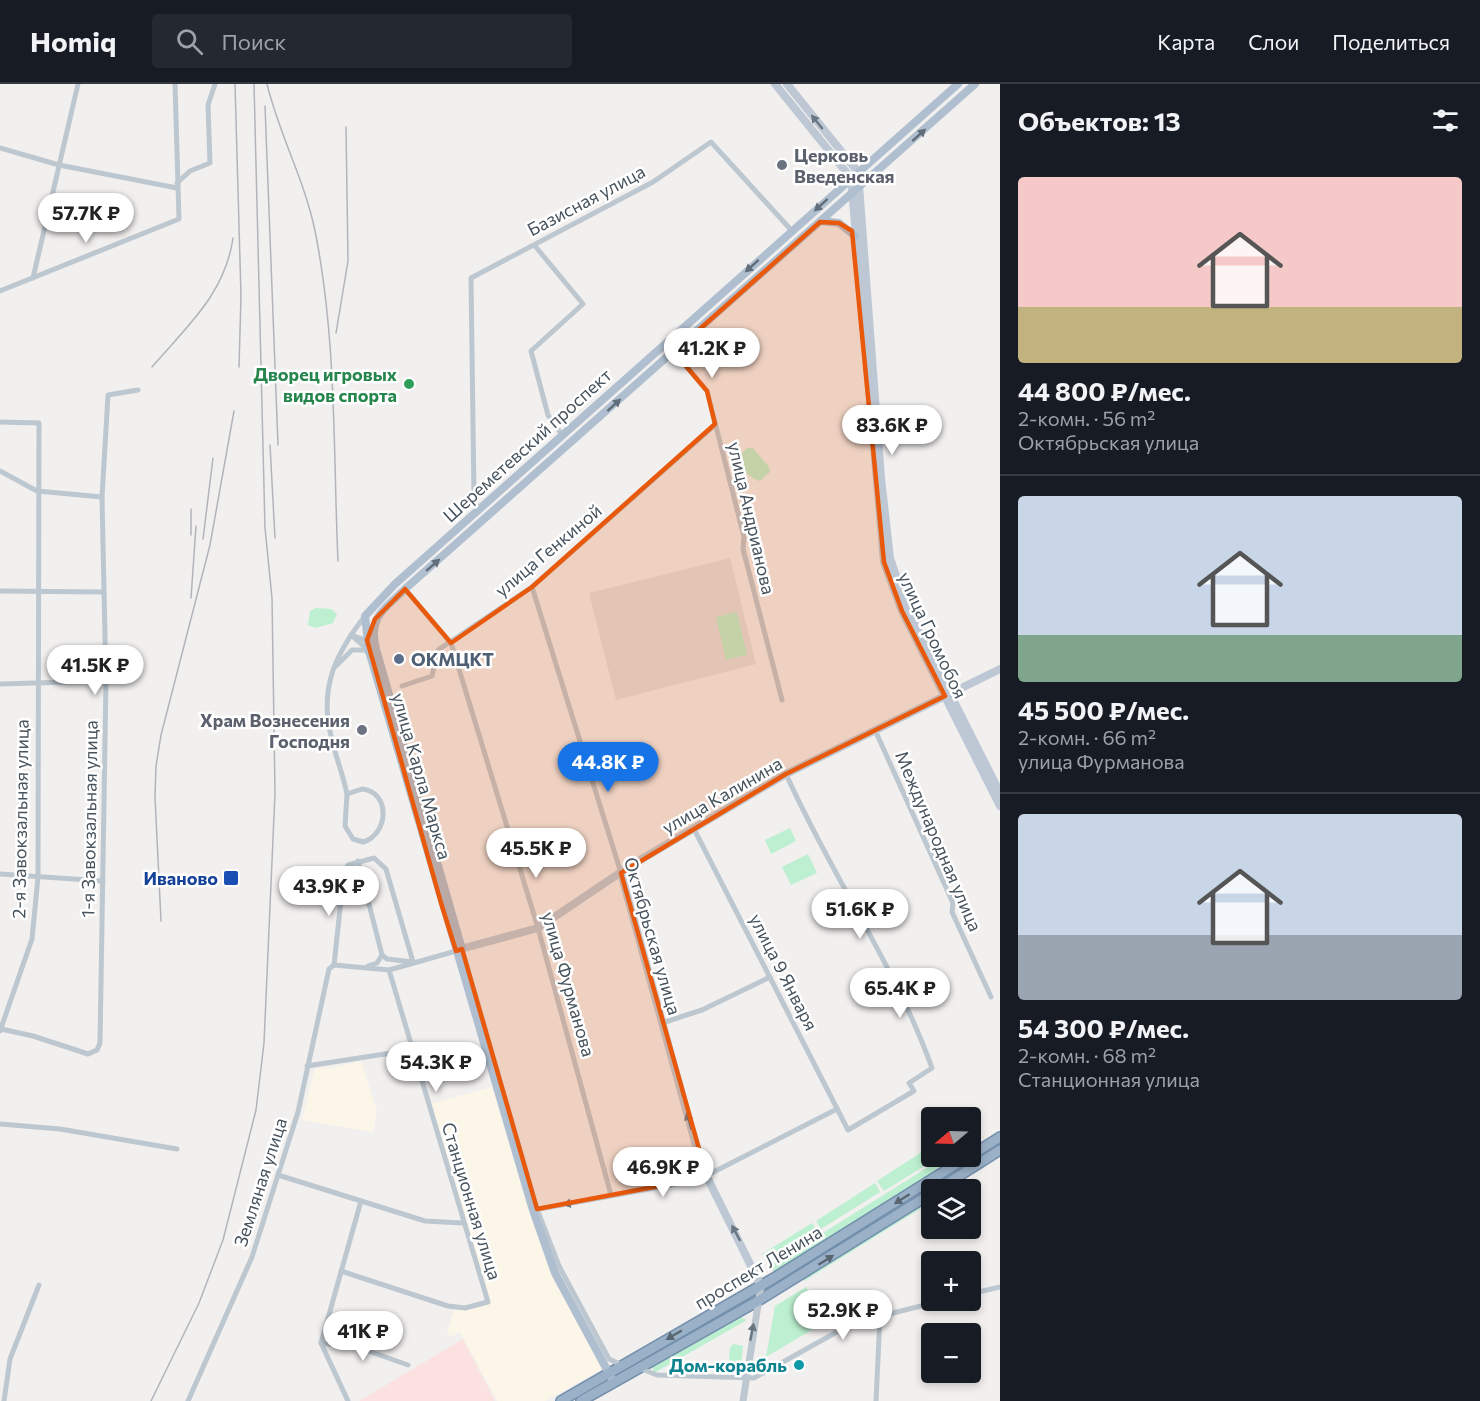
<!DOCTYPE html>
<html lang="ru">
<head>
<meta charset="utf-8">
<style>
	body { margin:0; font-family:Commissioner,sans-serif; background:#242831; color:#f1f3f6; height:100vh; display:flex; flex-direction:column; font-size:22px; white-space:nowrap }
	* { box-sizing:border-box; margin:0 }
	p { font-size:20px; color:#9ea1a6 }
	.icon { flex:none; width:33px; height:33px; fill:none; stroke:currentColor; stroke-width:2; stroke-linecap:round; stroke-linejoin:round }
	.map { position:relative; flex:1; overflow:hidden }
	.side { display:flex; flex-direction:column; background:#171b24; width:480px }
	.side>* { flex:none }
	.needle { width:39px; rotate:251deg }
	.tools { position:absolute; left:921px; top:1023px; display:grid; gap:12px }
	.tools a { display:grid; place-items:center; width:60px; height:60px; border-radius:6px; background:#171b24; box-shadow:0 3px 9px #0003; font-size:30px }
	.price { position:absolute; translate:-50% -51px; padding:0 14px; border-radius:21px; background:#fff; color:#222; font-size:20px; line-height:39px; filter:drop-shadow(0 2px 3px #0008) }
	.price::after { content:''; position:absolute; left:50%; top:36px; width:18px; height:14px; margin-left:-9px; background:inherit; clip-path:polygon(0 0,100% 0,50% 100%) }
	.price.active { background:#1674e6; color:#fff }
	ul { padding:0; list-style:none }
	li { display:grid; align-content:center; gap:12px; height:318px; padding:0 18px }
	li+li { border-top:2px solid #363941 }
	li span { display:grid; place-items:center; height:186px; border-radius:6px; color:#555 }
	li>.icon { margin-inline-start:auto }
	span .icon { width:108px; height:108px; fill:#fffc; stroke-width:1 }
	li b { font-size:26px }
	h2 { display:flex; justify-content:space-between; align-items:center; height:72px; padding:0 18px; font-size:26px }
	header { display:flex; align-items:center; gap:36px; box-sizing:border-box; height:84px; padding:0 30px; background:#171b24; border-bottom:2px solid #363941 }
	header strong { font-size:28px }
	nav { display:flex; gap:33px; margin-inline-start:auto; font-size:21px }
	.search { width:420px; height:54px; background:#242831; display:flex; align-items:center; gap:15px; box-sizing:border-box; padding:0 21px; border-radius:6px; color:#9ea1a6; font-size:22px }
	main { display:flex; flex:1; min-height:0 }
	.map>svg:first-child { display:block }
	.commercial { fill:#fcf6e9 }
	.education { fill:#e3e0e1 }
	.medical { fill:#fbe2e0 }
	.green { fill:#bdf0d0 }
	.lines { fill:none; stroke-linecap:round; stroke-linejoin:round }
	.trunk-casing { stroke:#718eab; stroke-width:12 }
	.minor { stroke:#bdc7cf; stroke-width:5 }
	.tertiary { stroke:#bdc7cf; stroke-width:7 }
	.secondary { stroke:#bdc8d4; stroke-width:8 }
	.primary { stroke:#afbfcf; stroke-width:8 }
	.trunk { stroke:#9ab1c7; stroke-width:9 }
	.rail { stroke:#b1b5ba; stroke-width:1.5 }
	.oneway { fill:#6a7681 }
	.oneway2 { fill:#616e7a }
	.oneway3 { fill:#586672 }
	.oneway4 { fill:#6a767f }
	.marked { fill:#e8590c; fill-opacity:0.2; stroke:#e8590c; stroke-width:4.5; stroke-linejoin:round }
	.worship-dot { fill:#6b7280; stroke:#fff; stroke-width:2 }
	.leisure-dot { fill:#2e9e5b; stroke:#fff; stroke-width:2 }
	.service-dot { fill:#5c6f8a; stroke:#fff; stroke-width:2 }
	.transit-dot { fill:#1a4fb4; stroke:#fff; stroke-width:2 }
	.culture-dot { fill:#0f9aa8; stroke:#fff; stroke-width:2 }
	.labels { text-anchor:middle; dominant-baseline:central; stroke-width:5; stroke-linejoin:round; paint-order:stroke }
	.worship-label { font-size:18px; font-weight:bold; fill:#5b616d; stroke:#fff; text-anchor:start }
	.street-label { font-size:18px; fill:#47535d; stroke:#fff }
	.leisure-label { font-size:18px; font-weight:bold; fill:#27864d; stroke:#fff; text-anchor:end }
	.service-label { font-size:18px; font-weight:bold; fill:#4e5e75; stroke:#fff; text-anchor:start }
	.transit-label { font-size:18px; font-weight:bold; fill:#164399; stroke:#fff; text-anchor:end }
	.culture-label { font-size:18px; font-weight:bold; fill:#0d838f; stroke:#fff; text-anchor:end }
</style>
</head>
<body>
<header>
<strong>Homiq</strong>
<div class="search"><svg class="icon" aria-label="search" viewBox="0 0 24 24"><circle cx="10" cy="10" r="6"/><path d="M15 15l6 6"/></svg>Поиск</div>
<nav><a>Карта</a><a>Слои</a><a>Поделиться</a></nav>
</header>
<main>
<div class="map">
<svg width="1000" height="1317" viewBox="0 0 1000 1317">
	<rect width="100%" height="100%" fill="#f2efef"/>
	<g class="commercial">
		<path d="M 361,977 L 377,1027 L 373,1048 L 302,1036 L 315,984 L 333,984 Z"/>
		<path d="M 492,1003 L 529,1128 L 547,1179 L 602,1285 L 545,1317 L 497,1317 L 460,1248 L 450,1253 L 447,1248 L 456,1221 L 473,1222 L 488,1217 L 430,1020 Z"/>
	</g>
	<path class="education" d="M 730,474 L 756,580 L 616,616 L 589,509 Z"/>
	<path class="medical" d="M 463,1255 L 495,1317 L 359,1317 Z"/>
	<g class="green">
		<path d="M 747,364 L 753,364 L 769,383 L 770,388 L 760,397 C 750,395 738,382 738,373 Z"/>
		<path d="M 316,524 L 331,525 L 337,530 L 333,539 L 315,544 L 308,541 L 310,527 Z"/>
		<path d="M 737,528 L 747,571 L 726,576 L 716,533 Z"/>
		<path d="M 790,744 L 796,757 L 771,770 L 765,756 Z"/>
		<path d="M 808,770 L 817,789 L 791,801 L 782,783 Z"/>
		<path d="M 931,1062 L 932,1072 L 939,1073 L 884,1107 L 877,1097 Z"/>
		<path d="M 944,1073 L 959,1073 L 773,1188 L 772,1181 Z"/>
		<path d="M 875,1099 L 880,1108 L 821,1145 L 816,1137 Z"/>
		<path d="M 931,1114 L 931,1118 L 804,1197 L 803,1194 Z"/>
		<path d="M 812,1139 L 818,1147 L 768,1179 L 762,1170 Z"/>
		<path d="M 806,1203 L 827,1237 L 766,1273 L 775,1222 Z"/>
		<path d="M 738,1232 L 747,1236 L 654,1289 L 652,1283 Z"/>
		<path d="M 733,1260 L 743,1262 L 741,1281 L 736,1288 L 728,1290 L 730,1264 Z"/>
	</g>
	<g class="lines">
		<defs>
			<g id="trunk">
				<path d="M 970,1072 L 1000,1053"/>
				<path d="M 937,1106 L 1000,1066"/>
				<path d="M 561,1317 L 774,1194 L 969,1072"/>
				<path d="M 581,1317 L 758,1217 L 932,1109"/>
			</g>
		</defs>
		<use href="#trunk" class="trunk-casing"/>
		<g class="minor">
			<path d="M 0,64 L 59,81 L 177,104"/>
			<path d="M 177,99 L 190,87 L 210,79 L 208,21 L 215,0"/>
			<path d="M 535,162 L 583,220 L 531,267 L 548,331 L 562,351"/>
			<path d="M 33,194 L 78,0"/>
			<path d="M 0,207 L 179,135 L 175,0"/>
			<path d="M 674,268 L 707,307 L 744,453 L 743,465 L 782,616"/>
			<path d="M 0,338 L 39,339 L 38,793 L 32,855 L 0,947"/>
			<path d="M 0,387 L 37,407 L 102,413"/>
			<path d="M 478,426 L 474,414 L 471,194 L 653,98 L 711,58 L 792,147"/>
			<path d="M 532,503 L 621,789"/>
			<path d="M 405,505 L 451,559 L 538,844 L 611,1111"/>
			<path d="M 0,507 L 104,508"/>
			<path d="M 351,551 L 368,557"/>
			<path d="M 351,551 L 368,566"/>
			<path d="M 336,582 L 352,566 L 365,566 L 369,570"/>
			<path d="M 0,600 L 106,597"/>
			<path d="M 402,602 L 432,592 L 438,566 L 532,503 L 715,341"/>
			<path d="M 875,646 L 953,819 L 952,828 L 991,913"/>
			<path d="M 362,705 C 391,708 389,750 363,758 L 353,755 L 345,742 L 347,710 Z"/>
			<path d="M 347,710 C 343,690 335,671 331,652 C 319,603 336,569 365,532"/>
			<path d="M 694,745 L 848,1046 L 914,1007 L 909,999 L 932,984 C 895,881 831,791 786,690"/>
			<path d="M 358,777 L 382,871 L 387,875 L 413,878"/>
			<path d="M 0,790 L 103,797"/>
			<path d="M 462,865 L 537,1125 L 559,1182 L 609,1275 L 622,1281"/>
			<path d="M 334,881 L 344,788 L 348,781 L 374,774 L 386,785 L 413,878"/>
			<path d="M 334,881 L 389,886 L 456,867"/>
			<path d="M 368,882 L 377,879 L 382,871"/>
			<path d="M 662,939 L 702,926 L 770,893"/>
			<path d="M 1,945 L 33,952 L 88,970 L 97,966 L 100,959 L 106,597 L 102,413 L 108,311 L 138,306"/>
			<path d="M 307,982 L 411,966"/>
			<path d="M 0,1040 L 60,1045 L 177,1065"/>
			<path d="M 278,1091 L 425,1137 L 462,1139"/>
			<path d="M 534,1126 L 698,1096 L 837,1025"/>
			<path d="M 341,1187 L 448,1222 L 465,1224 L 488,1218 L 389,886"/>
			<path d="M 970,1210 L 1000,1203"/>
			<path d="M 321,1259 L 357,1263 L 408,1281"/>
			<path d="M 639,1284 L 657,1291 L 754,1294 L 853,1239 L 945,1216"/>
			<path d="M 4,1317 L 10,1275 L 39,1201"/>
			<path d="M 188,1317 L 252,1173 L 298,1028 L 329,885 L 334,881"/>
			<path d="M 348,1317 L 321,1259 L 361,1117"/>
			<path d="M 876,1317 L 880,1232"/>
		</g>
		<path class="tertiary" d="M 743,1317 L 761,1202"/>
		<g class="secondary">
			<path d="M 775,0 L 851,94 L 884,478 L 902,527 L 1000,722"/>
			<path d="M 787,0 L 858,88 L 881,394 L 890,474 L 907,524 L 1000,709"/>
			<path d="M 621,789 L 695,1058 L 707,1093 L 761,1202"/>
			<path d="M 457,866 L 538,844 L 630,782 L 786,690 L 1000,585"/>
		</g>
		<g class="primary">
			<path d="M 821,137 L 839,139 L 855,152"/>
			<path d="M 462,865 L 376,565 C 368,532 384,526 405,505 L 975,0"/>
			<path d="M 612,1295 L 555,1189 L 533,1126 L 369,567 L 365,532 L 395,500 L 958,0"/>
		</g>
		<use href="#trunk" class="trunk"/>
		<g class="rail">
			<path d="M 235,0 L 241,212 L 239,283"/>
			<path d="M 267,0 C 279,50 305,97 315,147 C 337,256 333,367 338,477"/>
			<path d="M 265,22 L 278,361"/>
			<path d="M 336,249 L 348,177 L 346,43"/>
			<path d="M 152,283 C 187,242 225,210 233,154"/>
			<path d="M 270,361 L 275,454"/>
			<path d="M 191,451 L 191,425"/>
			<path d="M 203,455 L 213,374"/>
			<path d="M 191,514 L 196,442"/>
			<path d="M 161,837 L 155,713 L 156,682 L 161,651 L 210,461 L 234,327"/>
			<path d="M 151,1317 L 199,1219 L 223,1156 L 256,1026 L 264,959 L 275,709 L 272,514 L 265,444 L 254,0"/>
		</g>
	</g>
	<defs><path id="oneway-solid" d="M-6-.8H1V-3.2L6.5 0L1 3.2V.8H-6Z" transform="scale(1.5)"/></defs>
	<g class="oneway">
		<use href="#oneway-solid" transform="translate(817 38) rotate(-129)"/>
		<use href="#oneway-solid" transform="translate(689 1037) rotate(-106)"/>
		<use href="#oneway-solid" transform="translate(736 1149) rotate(-118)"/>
	</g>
	<g class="oneway2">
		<use href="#oneway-solid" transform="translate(919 51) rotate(-42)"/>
		<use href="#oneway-solid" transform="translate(821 121) rotate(138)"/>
		<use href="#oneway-solid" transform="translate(752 182) rotate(138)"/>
		<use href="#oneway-solid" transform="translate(614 321) rotate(-42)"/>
		<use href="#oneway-solid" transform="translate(433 481) rotate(-41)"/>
	</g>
	<g class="oneway3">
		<use href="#oneway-solid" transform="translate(902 1115) rotate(148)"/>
		<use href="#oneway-solid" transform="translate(826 1176) rotate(-32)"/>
		<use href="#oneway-solid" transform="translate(674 1251) rotate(150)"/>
	</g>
	<g class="oneway4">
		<use href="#oneway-solid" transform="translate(572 1119) rotate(170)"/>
		<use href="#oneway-solid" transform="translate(752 1248) rotate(-79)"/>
	</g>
	<path class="marked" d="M 820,138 L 839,139 L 852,147 L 884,478 L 902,527 L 945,612 L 786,690 L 621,789 L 707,1093 L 537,1125 L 462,865 L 456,867 L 441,819 L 367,556 L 375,535 L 405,505 L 451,559 L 532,503 L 715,340 L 707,307 L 674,268 Z"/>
	<g class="worship-dot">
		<circle cx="782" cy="81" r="6"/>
		<circle cx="362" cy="646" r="6"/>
	</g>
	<circle class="leisure-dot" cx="409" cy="300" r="6"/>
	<circle class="service-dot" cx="399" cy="575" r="6"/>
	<rect class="transit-dot" x="223" y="786" width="16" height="16" rx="3"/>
	<circle class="culture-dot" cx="799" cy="1281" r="6"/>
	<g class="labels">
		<g class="worship-label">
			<text x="794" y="71">Церковь<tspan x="794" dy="21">Введенская</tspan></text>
			<text x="350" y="636" text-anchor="end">Храм Вознесения<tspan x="350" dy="21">Господня</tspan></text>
		</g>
		<g class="street-label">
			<text transform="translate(586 116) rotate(-28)">Базисная улица</text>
			<text transform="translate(527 361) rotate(-42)">Шереметевский проспект</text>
			<text transform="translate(752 434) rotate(77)">улица Андрианова</text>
			<text transform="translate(548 466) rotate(-40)">улица Генкиной</text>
			<text transform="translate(933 551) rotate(65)">улица Громобоя</text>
			<text transform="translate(422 692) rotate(74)">улица Карла Маркса</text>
			<text transform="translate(722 711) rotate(-30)">улица Калинина</text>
			<text transform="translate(20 735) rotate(-89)">2-я Завокзальная улица</text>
			<text transform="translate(89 735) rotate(-89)">1-я Завокзальная улица</text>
			<text transform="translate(939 757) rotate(67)">Международная улица</text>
			<text transform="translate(653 852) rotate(74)">Октябрьская улица</text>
			<text transform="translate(784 888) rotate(63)">улица 9 Января</text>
			<text transform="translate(569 900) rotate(74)">улица Фурманова</text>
			<text transform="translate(260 1098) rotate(-72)">Земляная улица</text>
			<text transform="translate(472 1117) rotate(73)">Станционная улица</text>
			<text transform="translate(758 1183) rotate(-31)">проспект Ленина</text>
		</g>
		<g class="leisure-label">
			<text x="397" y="290">Дворец игровых<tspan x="397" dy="21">видов спорта</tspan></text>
		</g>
		<g class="service-label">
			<text x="411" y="575">ОКМЦКТ</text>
		</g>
		<g class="transit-label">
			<text x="218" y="794">Иваново</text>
		</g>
		<g class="culture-label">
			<text x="787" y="1281">Дом-корабль</text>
		</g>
	</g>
</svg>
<div class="tools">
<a><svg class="needle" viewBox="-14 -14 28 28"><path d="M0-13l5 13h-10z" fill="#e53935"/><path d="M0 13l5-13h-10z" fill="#9ea1a6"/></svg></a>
<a><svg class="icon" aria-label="layers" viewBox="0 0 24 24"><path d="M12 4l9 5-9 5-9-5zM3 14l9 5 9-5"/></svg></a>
<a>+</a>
<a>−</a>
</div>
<b class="price" style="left:86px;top:160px">57.7K ₽</b>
<b class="price" style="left:712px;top:295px">41.2K ₽</b>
<b class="price" style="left:892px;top:372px">83.6K ₽</b>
<b class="price" style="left:95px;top:612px">41.5K ₽</b>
<b class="price active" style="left:608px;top:709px">44.8K ₽</b>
<b class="price" style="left:536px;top:795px">45.5K ₽</b>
<b class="price" style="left:329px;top:833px">43.9K ₽</b>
<b class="price" style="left:860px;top:856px">51.6K ₽</b>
<b class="price" style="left:900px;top:935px">65.4K ₽</b>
<b class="price" style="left:436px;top:1009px">54.3K ₽</b>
<b class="price" style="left:663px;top:1114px">46.9K ₽</b>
<b class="price" style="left:843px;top:1257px">52.9K ₽</b>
<b class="price" style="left:363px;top:1278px">41K ₽</b>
</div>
<section class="side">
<h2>Объектов: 13<svg class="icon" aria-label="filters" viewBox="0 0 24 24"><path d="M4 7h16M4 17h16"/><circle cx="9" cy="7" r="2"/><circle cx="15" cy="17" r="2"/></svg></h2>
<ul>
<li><span style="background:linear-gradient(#f6c9c9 70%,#c2b280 0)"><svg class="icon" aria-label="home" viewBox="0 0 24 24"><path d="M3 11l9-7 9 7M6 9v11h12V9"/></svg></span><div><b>44 800 ₽/мес.</b><p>2-комн. · 56 m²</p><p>Октябрьская улица</p></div></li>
<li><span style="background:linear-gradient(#c9d6e8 75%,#7fa58c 0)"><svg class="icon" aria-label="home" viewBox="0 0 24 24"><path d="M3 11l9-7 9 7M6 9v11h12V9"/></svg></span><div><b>45 500 ₽/мес.</b><p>2-комн. · 66 m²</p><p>улица Фурманова</p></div></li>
<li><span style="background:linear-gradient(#c9d6e8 65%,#9aa5b1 0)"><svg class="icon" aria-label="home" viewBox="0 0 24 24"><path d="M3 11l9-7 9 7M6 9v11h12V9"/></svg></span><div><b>54 300 ₽/мес.</b><p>2-комн. · 68 m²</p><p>Станционная улица</p></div></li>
</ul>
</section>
</main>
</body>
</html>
